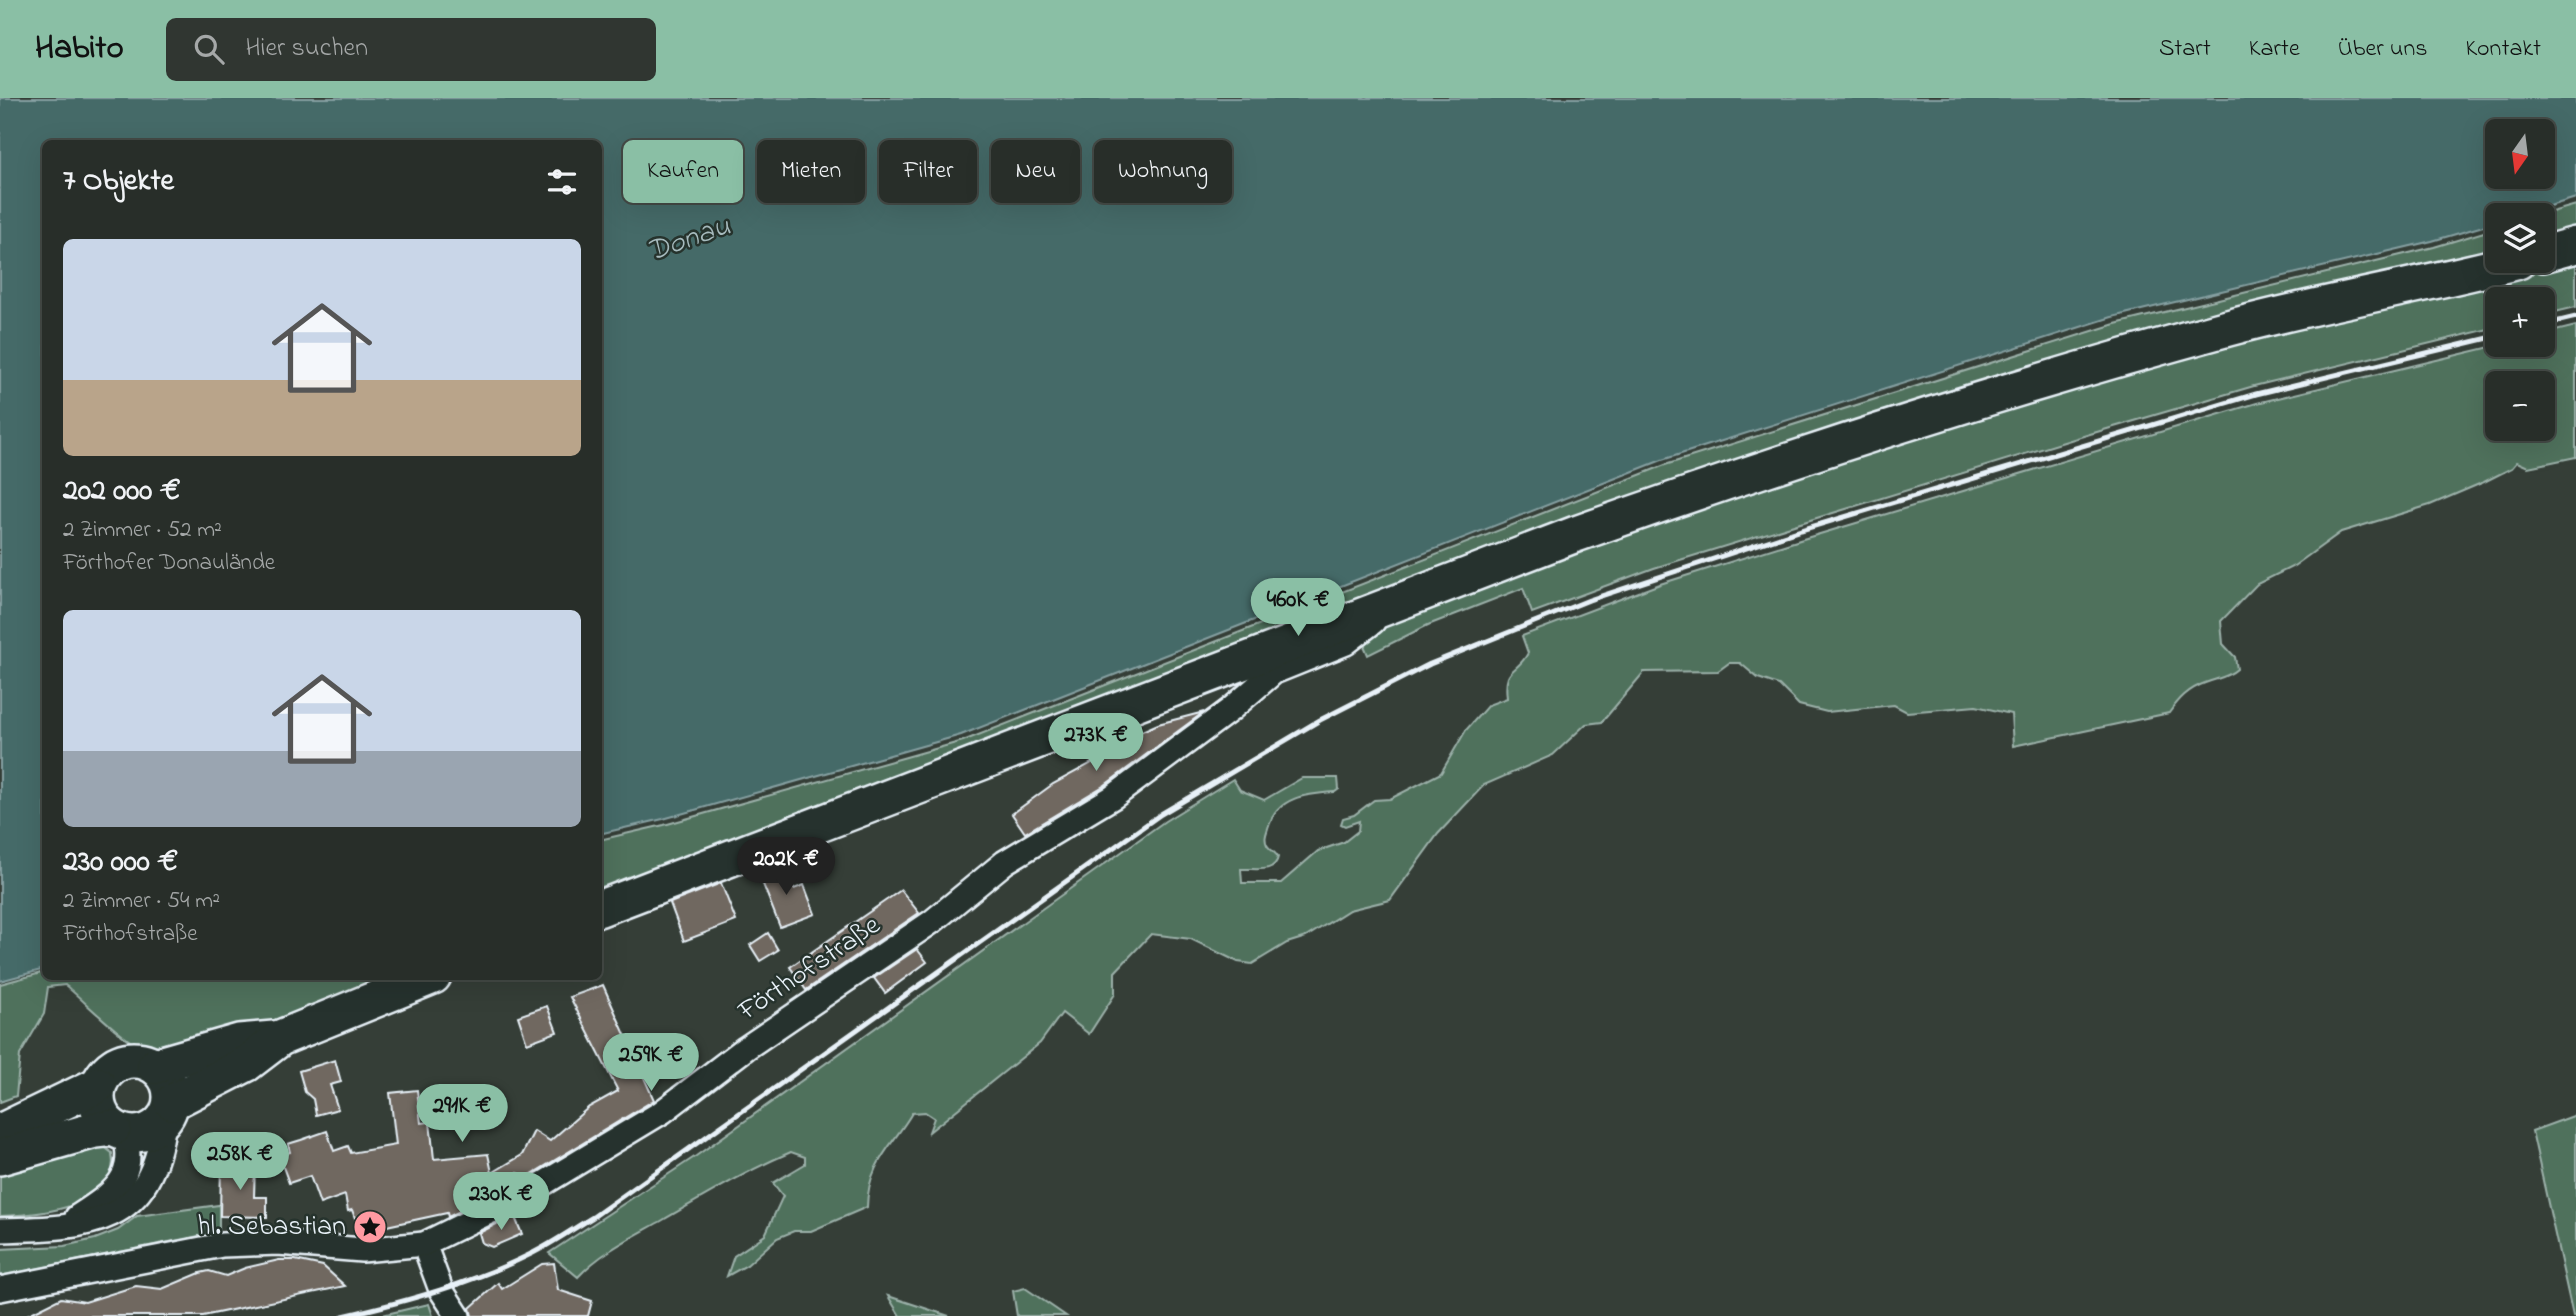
<!DOCTYPE html>
<html lang="de">
<head>
<meta charset="utf-8">
<style>
	body { margin:0; font-family:"Indie Flower",sans-serif; background:#303631; color:#f1f3f6; height:100vh; display:flex; flex-direction:column; font-size:26px; white-space:nowrap }
	* { box-sizing:border-box; margin:0 }
	p { font-size:23px; color:#a5a8a8 }
	.icon { flex:none; width:38px; height:38px; fill:none; stroke:currentColor; stroke-width:2; stroke-linecap:round; stroke-linejoin:round }
	.map { position:relative; flex:1; overflow:hidden }
	.details { position:absolute; left:42px; top:42px; width:560px; height:840px; display:flex; flex-direction:column; background:#282e29; border-radius:10px; box-shadow:0 7px 28px #0002,0 0 0 2px #444a46 }
	.details>* { flex:none }
	.banner { position:absolute; left:623px; top:42px; width:665px; height:63px; display:flex; gap:14px }
	.needle { width:46px; rotate:194deg }
	.fabs { position:absolute; left:2485px; top:21px; display:grid; gap:14px }
	.fabs a { display:grid; place-items:center; width:70px; height:70px; border-radius:10px; background:#282e29; box-shadow:0 7px 28px #0002,0 0 0 2px #444a46; font-size:35px }
	.price { position:absolute; translate:-50% -60px; padding:0 16px; border-radius:24px; background:#8abfa5; color:#111; font-size:23px; line-height:46px; filter:drop-shadow(0 2px 4px #0008) }
	.price::after { content:''; position:absolute; left:50%; top:42px; width:21px; height:16px; margin-left:-10px; background:inherit; clip-path:polygon(0 0,100% 0,50% 100%) }
	.price.on { background:#222; color:#fff }
	ul { padding:0; list-style:none }
	li { display:grid; align-content:center; gap:14px; height:371px; padding:0 21px }
	li span { display:grid; place-items:center; height:217px; border-radius:10px; color:#555 }
	li>.icon { margin-inline-start:auto }
	span .icon { width:126px; height:126px; fill:#fffc; stroke-width:1 }
	li b { font-size:30px }
	h2 { display:flex; justify-content:space-between; align-items:center; height:84px; padding:0 21px; font-size:30px }
	.pill { padding:0 24px; border-radius:10px; background:#282e29; box-shadow:0 7px 28px #0002,0 0 0 2px #444a46; font-size:24px; line-height:63px }
	.pill.on { background:#8abfa5; color:#111 }
	header { display:flex; align-items:center; gap:42px; box-sizing:border-box; height:98px; padding:0 35px; background:#8abfa5; color:#111 }
	header strong { font-size:33px }
	nav { display:flex; gap:38px; margin-inline-start:auto; font-size:24px }
	.search { width:490px; height:63px; background:#303631; display:flex; align-items:center; gap:18px; box-sizing:border-box; padding:0 24px; border-radius:10px; color:#a5a8a8; font-size:26px }
	.map>svg:first-child { display:block }
	.green { fill:#50715c; stroke:#9cb1aa; stroke-width:2; fill-rule:evenodd }
	.water { fill:#456a68; stroke:#86a0a2; stroke-width:2; fill-rule:evenodd }
	.building { fill:#706860; stroke:#e8f1f8; stroke-width:2 }
	.lines { fill:none; stroke-linecap:round; stroke-linejoin:round }
	.minor-casing { stroke:#e8f1f8; stroke-width:28 }
	.primary-casing { stroke:#e8f1f8; stroke-width:40 }
	.minor { stroke:#26332d; stroke-width:23 }
	.primary { stroke:#26332d; stroke-width:35 }
	.rail { stroke:#e8f1f8; stroke-width:5 }
	.labels { text-anchor:middle; dominant-baseline:central; stroke-width:5; stroke-linejoin:round; paint-order:stroke }
	.street-label { font-size:28px; fill:#e8f1f8; stroke:#26332d }
	.poi-label { font-size:28px; fill:#e8f1f8; stroke:#26332d; text-anchor:end }
	.water-label { font-size:30px; font-style:italic; fill:#a7bbbe; stroke:#26332d }
</style>
</head>
<body>
<header>
<strong>Habito</strong>
<div class="search"><svg class="icon" aria-label="search" viewBox="0 0 24 24"><circle cx="10" cy="10" r="6"/><path d="M15 15l6 6"/></svg>Hier suchen</div>
<nav><a>Start</a><a>Karte</a><a>Über uns</a><a>Kontakt</a></nav>
</header>
<div class="map">
<svg width="2576" height="1218" viewBox="0 0 2576 1218">
	<rect width="100%" height="100%" fill="#353e37"/>
	<filter id="ink" filterUnits="userSpaceOnUse"><feTurbulence type="fractalNoise" baseFrequency=".0143" numOctaves="2"/><feDisplacementMap in="SourceGraphic" scale="14" xChannelSelector="R" yChannelSelector="G"/><feConvolveMatrix kernelMatrix="1 2 1 2 8 2 1 2 1" color-interpolation-filters="sRGB"/></filter>
	<g filter="url(#ink)">
		<g class="green">
			<path d="M 2576,107 L 2576,137 L 2543,145 L 2541,117 Z"/>
			<path d="M 2497,130 L 2497,157 L 2229,219 L 599,797 L 599,742 L 664,727 L 963,643 L 1665,367 L 2115,226 L 2434,149 Z"/>
			<path d="M 2576,159 L 2576,209 L 2543,217 L 2543,201 L 2497,201 L 2497,229 L 2254,288 L 2090,336 L 1654,470 L 1532,515 L 1523,490 L 1428,527 L 1368,557 L 1363,545 L 1404,514 L 1578,447 L 2083,282 Z"/>
			<path d="M 2576,228 L 2576,359 L 2528,369 L 2517,364 L 2512,370 L 2484,384 L 2430,407 L 2341,434 L 2294,468 L 2257,486 L 2221,523 L 2223,546 L 2235,559 L 2237,571 C 2227,580 2217,580 2205,585 C 2188,591 2179,601 2169,615 L 2013,648 L 2011,616 L 1976,608 L 1907,614 L 1894,607 L 1827,614 L 1799,607 L 1779,587 L 1758,580 L 1740,565 L 1729,565 L 1718,573 L 1644,574 L 1602,624 L 1586,626 L 1553,657 L 1484,687 L 1438,736 L 1390,802 L 1349,812 L 1306,839 L 1287,845 L 1252,866 L 1238,864 L 1191,841 L 1151,836 L 1115,874 L 1115,896 L 1089,936 L 1062,915 L 1040,945 L 929,1034 L 934,1020 L 925,1014 L 912,1015 C 891,1050 868,1065 867,1109 L 811,1133 L 794,1133 L 777,1140 L 747,1167 L 727,1178 L 734,1158 L 765,1137 L 783,1098 L 773,1085 L 805,1066 L 805,1059 L 791,1054 C 746,1073 705,1098 663,1122 C 633,1139 601,1154 578,1179 L 549,1155 L 696,1058 L 1165,723 L 1233,681 L 1240,692 L 1264,702 L 1302,680 L 1338,680 L 1339,691 L 1335,694 C 1307,696 1277,698 1268,730 C 1266,736 1264,741 1267,747 C 1269,751 1275,754 1278,759 C 1275,776 1254,770 1241,771 L 1242,785 L 1281,785 L 1318,753 L 1344,744 L 1358,733 L 1359,723 L 1345,728 L 1341,726 L 1343,720 L 1354,717 L 1374,702 L 1390,701 L 1441,675 L 1466,632 L 1488,607 L 1507,600 C 1503,568 1517,576 1528,555 L 1522,538 L 1660,486 L 1803,441 L 2257,305 L 2499,247 L 2543,247 L 2543,236 ZM 2497,285 L 2543,285 L 2543,331 L 2497,331 Z"/>
			<path d="M 45,874 L 46,878 L 398,879 C 349,897 184,963 140,949 C 124,943 81,900 65,887 L 48,889 L 44,916 L 20,957 L 16,998 L 0,1004 L 0,886 Z"/>
			<path d="M 2576,1017 L 2576,1218 L 2573,1218 L 2532,1033 Z"/>
			<path d="M 99,1045 L 112,1055 C 122,1110 37,1117 0,1118 L 0,1066 Z"/>
			<path d="M 219,1107 L 219,1134 L 0,1178 L 0,1151 L 64,1148 L 95,1141 L 118,1132 L 137,1118 Z"/>
			<path d="M 1025,1190 L 1066,1218 L 1017,1218 L 1013,1193 Z"/>
			<path d="M 888,1198 L 949,1218 L 900,1218 Z"/>
			<path d="M 429,1206 L 433,1218 L 378,1218 Z"/>
		</g>
		<path class="water" d="M 0,0 L 2576,0 L 2576,100 L 2520,117 L 2497,117 L 2497,124 L 2432,143 L 2112,219 L 1662,362 L 961,637 L 663,721 L 599,736 L 598,46 L 46,46 L 45,871 L 0,883 ZM 2497,33 L 2543,33 L 2543,79 L 2497,79 Z"/>
		<g class="building">
			<path d="M 1204,614 L 1105,687 L 1025,735 L 1012,716 L 1053,686 L 1092,665 L 1087,657 L 1158,626 Z"/>
			<path d="M 785,766 L 794,791 L 804,787 L 815,816 L 780,829 L 759,776 Z"/>
			<path d="M 721,785 L 736,823 L 684,843 L 670,805 Z"/>
			<path d="M 901,792 L 919,815 L 806,892 L 790,869 Z"/>
			<path d="M 768,835 L 778,852 L 760,863 L 750,847 Z"/>
			<path d="M 917,851 L 927,864 L 885,895 L 874,880 Z"/>
			<path d="M 603,887 L 654,1002 L 527,1079 L 518,1075 L 509,1089 L 448,1119 L 447,1115 L 368,1132 L 365,1118 L 355,1120 L 352,1112 L 348,1113 L 345,1097 L 320,1106 L 310,1078 L 289,1085 L 279,1058 L 290,1054 L 288,1046 L 301,1042 L 327,1033 L 334,1053 L 348,1048 L 351,1055 L 396,1047 L 390,995 L 417,992 L 421,1025 L 430,1024 L 434,1061 L 488,1056 L 492,1075 L 522,1057 L 534,1033 L 550,1043 L 589,1009 L 618,993 L 570,899 Z"/>
			<path d="M 547,908 L 557,934 L 527,945 L 518,918 Z"/>
			<path d="M 335,962 L 341,984 L 330,987 L 338,1011 L 316,1017 L 313,1001 L 305,994 L 299,973 Z"/>
			<path d="M 221,1065 L 255,1066 L 254,1099 L 267,1099 L 267,1119 L 220,1118 Z"/>
			<path d="M 514,1117 L 522,1136 L 492,1149 L 482,1145 L 479,1135 Z"/>
			<path d="M 279,1162 L 295,1162 L 323,1168 L 345,1188 L 203,1218 L 25,1218 L 61,1200 L 85,1204 L 136,1188 L 162,1191 L 200,1175 L 209,1173 L 226,1178 L 245,1170 Z"/>
			<path d="M 554,1165 L 558,1192 L 592,1203 L 588,1218 L 472,1218 L 470,1210 L 498,1185 L 502,1191 L 542,1166 Z"/>
		</g>
		<g class="lines">
			<defs>
				<g id="minor">
					<path d="M 77,1119 C 110,1097 139,1080 124,1036"/>
					<path d="M 0,1132 C 90,1130 152,1128 164,1023"/>
					<path d="M 424,1146 L 441,1192 L 458,1218"/>
					<path d="M 0,1191 L 222,1147 L 278,1145 L 362,1152 L 424,1146 L 526,1096 L 662,1014 L 746,950 L 933,823 L 1005,764 L 1113,699 L 1230,612 L 1274,574 L 1346,545 L 1373,524"/>
				</g>
				<g id="primary">
					<path d="M 2543,156 L 2576,147"/>
					<path d="M 598,811 L 1576,436 C 1790,360 2008,290 2228,230 C 2324,204 2422,188 2518,163"/>
					<circle cx="134" cy="999" r="37"/>
					<path d="M 155,968 L 239,944 L 274,941"/>
					<path d="M 172,1004 L 246,966 L 280,940 L 433,878"/>
					<path d="M 0,1034 L 98,987"/>
					<path d="M 0,1059 L 95,1032 L 113,1030"/>
				</g>
			</defs>
			<use href="#minor" class="minor-casing"/>
			<use href="#primary" class="primary-casing"/>
			<use href="#minor" class="minor"/>
			<use href="#primary" class="primary"/>
			<g class="rail">
				<path d="M 2543,227 L 2576,219"/>
				<path d="M 343,1218 C 408,1203 473,1185 533,1155 C 553,1145 573,1131 593,1119 L 1161,716 L 1320,622 L 1430,566 L 1589,502 L 1801,432 L 2256,296 L 2497,238"/>
			</g>
		</g>
	</g>
	<defs>
		<symbol id="sight-disc" viewBox="-11 -11 22 22"><circle r="9.5" fill="#ff9aa2" stroke="#26332d"/><path d="M0-6L1.8-2.2L6-1.7L2.9 1.2L3.7 5.4L0 3.3L-3.7 5.4L-2.9 1.2L-6-1.7L-1.8-2.2Z" fill="#111"/></symbol>
	</defs>
	<g fill-rule="evenodd">
		<use href="#sight-disc" x="351" y="1110" width="38" height="38"/>
	</g>
	<g class="labels">
		<g class="street-label">
			<text transform="translate(810 871) rotate(-34)">Förthofstraße</text>
		</g>
		<g class="poi-label">
			<text x="346" y="1129">hl. Sebastian</text>
		</g>
		<g class="water-label">
			<text transform="translate(689 142) rotate(-19)">Donau</text>
		</g>
	</g>
</svg>
<div class="fabs">
<a><svg class="needle" viewBox="-14 -14 28 28"><path d="M0-13l5 13h-10z" fill="#e53935"/><path d="M0 13l5-13h-10z" fill="#a5a8a8"/></svg></a>
<a><svg class="icon" aria-label="layers" viewBox="0 0 24 24"><path d="M12 4l9 5-9 5-9-5zM3 14l9 5 9-5"/></svg></a>
<a>+</a>
<a>−</a>
</div>
<b class="price" style="left:1298px;top:540px">460K €</b>
<b class="price" style="left:1096px;top:675px">273K €</b>
<b class="price on" style="left:786px;top:799px">202K €</b>
<b class="price" style="left:651px;top:995px">259K €</b>
<b class="price" style="left:462px;top:1046px">291K €</b>
<b class="price" style="left:240px;top:1094px">258K €</b>
<b class="price" style="left:501px;top:1134px">230K €</b>
<div class="banner">
<a class="pill on">Kaufen</a>
<a class="pill">Mieten</a>
<a class="pill">Filter</a>
<a class="pill">Neu</a>
<a class="pill">Wohnung</a>
</div>
<section class="details">
<h2>7 Objekte<svg class="icon" aria-label="filters" viewBox="0 0 24 24"><path d="M4 7h16M4 17h16"/><circle cx="9" cy="7" r="2"/><circle cx="15" cy="17" r="2"/></svg></h2>
<ul>
<li><span style="background:linear-gradient(#c9d6e8 65%,#b9a48a 0)"><svg class="icon" aria-label="home" viewBox="0 0 24 24"><path d="M3 11l9-7 9 7M6 9v11h12V9"/></svg></span><div><b>202 000 €</b><p>2 Zimmer · 52 m²</p><p>Förthofer Donaulände</p></div></li>
<li><span style="background:linear-gradient(#c9d6e8 65%,#9aa5b1 0)"><svg class="icon" aria-label="home" viewBox="0 0 24 24"><path d="M3 11l9-7 9 7M6 9v11h12V9"/></svg></span><div><b>230 000 €</b><p>2 Zimmer · 54 m²</p><p>Förthofstraße</p></div></li>
</ul>
</section>
</div>
</body>
</html>
